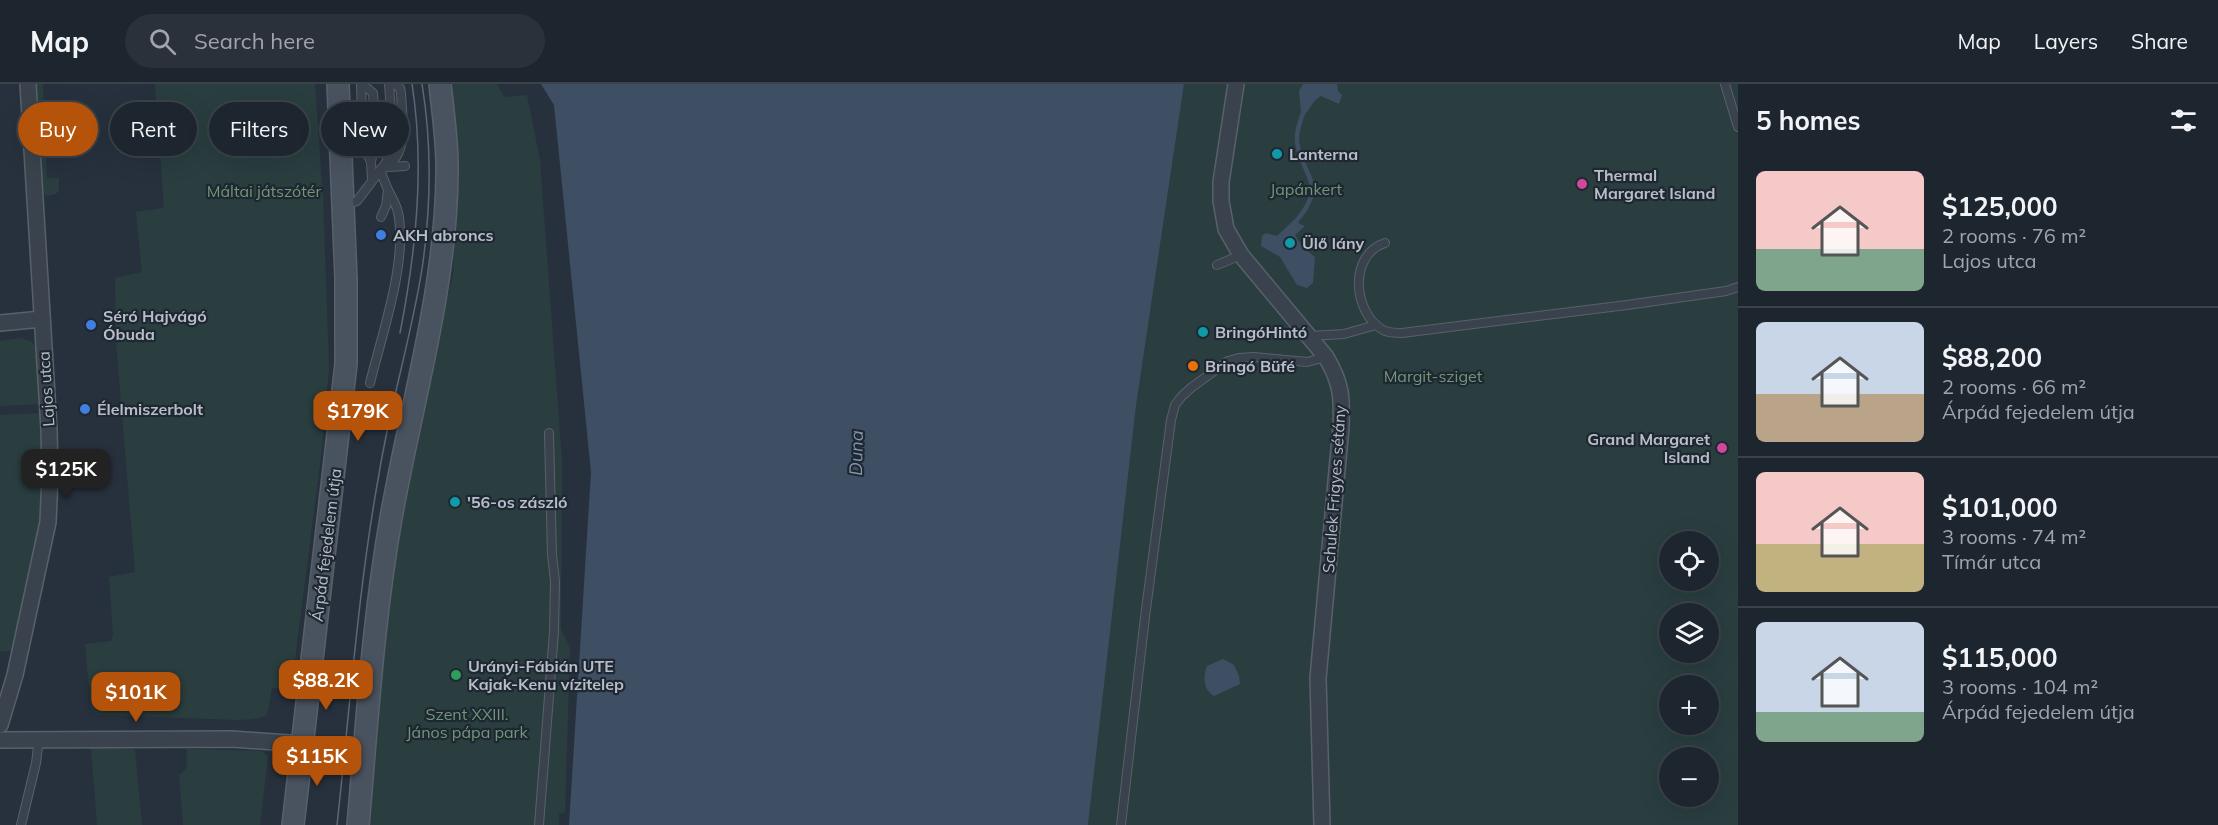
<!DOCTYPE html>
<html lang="en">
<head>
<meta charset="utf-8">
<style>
	body { margin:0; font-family:Mulish,sans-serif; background:#2a313a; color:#f1f3f6; height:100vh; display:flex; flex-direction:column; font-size:22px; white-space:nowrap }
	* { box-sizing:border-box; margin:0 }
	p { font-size:20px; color:#a0a5aa }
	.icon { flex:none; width:33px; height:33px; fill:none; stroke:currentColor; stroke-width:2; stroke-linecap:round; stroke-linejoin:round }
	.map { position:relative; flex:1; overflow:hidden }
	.side { display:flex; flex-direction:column; background:#1d252e; width:480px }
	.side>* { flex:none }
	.guide { position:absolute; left:18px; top:18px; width:570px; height:54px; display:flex; gap:12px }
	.buttons { position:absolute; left:1659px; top:447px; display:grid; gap:12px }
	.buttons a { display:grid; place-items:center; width:60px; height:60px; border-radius:50%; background:#1d252e; box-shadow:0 6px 24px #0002,0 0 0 2px #3b424a; font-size:30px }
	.price { position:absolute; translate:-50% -51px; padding:0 14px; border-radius:12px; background:#b45309; color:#fff; font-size:20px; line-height:39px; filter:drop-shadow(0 2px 3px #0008) }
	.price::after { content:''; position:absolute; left:50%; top:36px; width:18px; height:14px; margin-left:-9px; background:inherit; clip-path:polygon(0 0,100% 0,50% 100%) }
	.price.selected { background:#222; color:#fff }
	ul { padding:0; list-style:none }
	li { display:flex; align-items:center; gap:18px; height:150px; padding:0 18px }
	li+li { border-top:2px solid #3b424a }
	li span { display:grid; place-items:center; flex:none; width:168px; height:120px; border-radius:9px; color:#555 }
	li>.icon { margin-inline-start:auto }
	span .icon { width:72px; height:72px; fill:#fffc; stroke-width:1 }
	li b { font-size:26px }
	h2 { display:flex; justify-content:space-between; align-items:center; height:72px; padding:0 18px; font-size:26px }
	.tag { padding:0 21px; border-radius:27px; background:#1d252e; box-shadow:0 6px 24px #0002,0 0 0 2px #3b424a; font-size:21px; line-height:54px }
	.tag.selected { background:#b45309; color:#fff }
	header { display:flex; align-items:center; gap:36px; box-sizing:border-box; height:84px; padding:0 30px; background:#1d252e; border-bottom:2px solid #3b424a }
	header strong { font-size:28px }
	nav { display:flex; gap:33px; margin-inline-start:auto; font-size:21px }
	.search { width:420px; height:54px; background:#2a313a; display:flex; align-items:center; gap:15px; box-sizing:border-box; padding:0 21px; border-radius:33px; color:#a0a5aa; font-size:22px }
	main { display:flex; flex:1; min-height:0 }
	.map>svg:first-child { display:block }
	.green { fill:#2a3e3f; fill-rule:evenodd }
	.water { fill:#3e4f64 }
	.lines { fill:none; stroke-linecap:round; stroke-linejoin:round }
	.stream { stroke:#3e4f64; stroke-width:4.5 }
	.lane-casing { stroke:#58616b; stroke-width:10 }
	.street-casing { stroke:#58616b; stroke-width:18 }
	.secondary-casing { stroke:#58616b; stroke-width:24 }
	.lane { stroke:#3a434d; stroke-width:8 }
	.street { stroke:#3a434d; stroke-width:15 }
	.secondary { stroke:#49525f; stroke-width:21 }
	.tram { stroke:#5d6773; stroke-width:1.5 }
	.culture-dot { fill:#0f9aa8; stroke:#1f2832; stroke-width:2 }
	.hotel-dot { fill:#d1479c; stroke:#1f2832; stroke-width:2 }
	.shop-dot { fill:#3f7fe0; stroke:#1f2832; stroke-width:2 }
	.food-dot { fill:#e8710a; stroke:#1f2832; stroke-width:2 }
	.leisure-dot { fill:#2e9e5b; stroke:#1f2832; stroke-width:2 }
	.labels { text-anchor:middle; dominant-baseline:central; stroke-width:4.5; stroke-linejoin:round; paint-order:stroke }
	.poi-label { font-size:16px; font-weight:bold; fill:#b7bec8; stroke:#1f2832; text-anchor:start }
	.park-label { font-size:16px; fill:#709778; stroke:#1f2832 }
	.street-label { font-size:16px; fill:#b7bec8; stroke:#1f2832 }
	.water-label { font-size:18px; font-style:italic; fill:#8195ac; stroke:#1f2832 }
</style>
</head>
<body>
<header>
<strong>Map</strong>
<div class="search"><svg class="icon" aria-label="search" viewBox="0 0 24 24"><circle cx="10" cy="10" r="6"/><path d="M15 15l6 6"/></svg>Search here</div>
<nav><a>Map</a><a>Layers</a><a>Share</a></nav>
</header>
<main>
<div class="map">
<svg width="1738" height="741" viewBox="0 0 1738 741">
	<rect width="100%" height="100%" fill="#27313d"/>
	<g class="green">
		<path d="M 35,0 L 43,0 L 47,94 L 59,94 L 59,106 L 56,110 L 47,112 L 40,107 Z"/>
		<path d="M 155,0 L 315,0 L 323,114 L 329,284 L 322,365 L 294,583 L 289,605 L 272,604 L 267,631 L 260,634 L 240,636 L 97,631 L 91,625 L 85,560 L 111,557 L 113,551 L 109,493 L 135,488 L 116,257 L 115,194 L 142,188 L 136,128 L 164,124 Z"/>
		<path d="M 452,0 L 497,0 L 504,13 L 527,11 L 540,76 L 562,377 L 561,545 L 570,564 L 565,728 L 559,730 L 559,741 L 367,741 L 387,463 L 453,191 L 457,64 Z"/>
		<path d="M 1184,0 L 1738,0 L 1738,741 L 1088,741 L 1136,322 ZM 1670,458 L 1708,458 L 1708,496 L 1670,496 ZM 1670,530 L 1708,530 L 1708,568 L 1670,568 ZM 1670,602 L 1708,602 L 1708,640 L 1670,640 ZM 1670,674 L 1708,674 L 1708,712 L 1670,712 Z"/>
		<path d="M 21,254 L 30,257 L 37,263 L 41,320 L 0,322 L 0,257 Z"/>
		<path d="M 42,329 L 44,395 L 42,441 L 16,566 L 0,568 L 0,331 Z"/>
		<path d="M 91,663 L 135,666 L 142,741 L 97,741 Z"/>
		<path d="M 187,665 L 262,667 L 268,673 L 260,741 L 183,741 L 179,691 C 191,685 185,676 187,665 Z"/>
	</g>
	<g class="water">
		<path d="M 541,0 L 1184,0 L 1136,322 L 1088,741 L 569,741 L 591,388 L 554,21 Z"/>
		<path d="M 1303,0 L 1337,0 L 1338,7 L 1342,11 L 1339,20 L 1321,12 C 1313,16 1311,24 1305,30 L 1301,28 L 1299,7 Z"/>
		<path d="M 1295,135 L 1300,140 L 1305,142 L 1295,151 L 1302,162 L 1315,173 L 1313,199 L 1307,204 L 1297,201 L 1280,173 L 1261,162 L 1262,152 L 1266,149 L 1277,152 Z"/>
		<path d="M 1223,575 L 1234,581 L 1239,592 L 1240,600 L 1214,612 C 1203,606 1203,592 1207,582 Z"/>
	</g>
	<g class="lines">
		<path class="stream" d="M 1297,136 C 1329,98 1301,93 1297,57 C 1296,47 1300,38 1303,29"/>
		<defs>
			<g id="lane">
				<path d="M 361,0 L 363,61 L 371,78 L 372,95"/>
				<path d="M 362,0 L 373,9 L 376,53 L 371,78"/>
				<path d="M 1725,0 L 1738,43"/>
				<path d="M 389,83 L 405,82"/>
				<path d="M 344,121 L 357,117 L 385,80 L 391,68 L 393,55 L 389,0"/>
				<path d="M 381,133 L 386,122 L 388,106 L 380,86 C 411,74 402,36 401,9 L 400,4 L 394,0"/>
				<path d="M 1385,159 C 1348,171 1353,229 1383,246 C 1388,249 1396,249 1402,249 L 1627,221 L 1726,207 L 1738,203"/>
				<path d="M 1217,181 L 1241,171"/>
				<path d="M 1310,252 L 1344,250 L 1376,241"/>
				<path d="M 370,299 C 382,250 408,177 398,128 C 396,121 392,113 388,106"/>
				<path d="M 21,741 L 36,679 L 39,655"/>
				<path d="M 539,741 L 554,548 L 555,497 L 552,471 L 549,349"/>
				<path d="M 1121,741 L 1145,533 L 1171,336 L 1175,321 L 1182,312 L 1192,303 L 1228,277 L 1239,274 L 1254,273 L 1307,278 L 1326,273"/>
			</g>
			<g id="street">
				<path d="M 1236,0 L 1221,98 L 1221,117 L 1226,145 L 1241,171 L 1326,273 C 1342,300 1342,313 1341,343 L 1318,594 L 1322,741"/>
				<path d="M 0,239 L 42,235"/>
				<path d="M 0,641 L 15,591 L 48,438 L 50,392 L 49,345 L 28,0"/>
				<path d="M 0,656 L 232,655 L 303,660"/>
			</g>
			<g id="secondary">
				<path d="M 293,741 L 346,280 L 346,195 L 338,0"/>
				<path d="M 358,741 C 367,639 373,536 391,434 C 411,320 446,207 447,90 C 448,60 443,30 440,0"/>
			</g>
		</defs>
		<use href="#lane" class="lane-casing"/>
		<use href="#street" class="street-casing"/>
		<use href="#secondary" class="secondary-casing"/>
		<use href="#lane" class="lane"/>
		<use href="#street" class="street"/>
		<use href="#secondary" class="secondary"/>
		<g class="tram">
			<path d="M 400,249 C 416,167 425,83 412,0"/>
			<path d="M 337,741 C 350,624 358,505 379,390 C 390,321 411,254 422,185 C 431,124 432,61 422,0"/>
		</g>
	</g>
	<g class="culture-dot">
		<circle cx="1277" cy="70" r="6"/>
		<circle cx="1290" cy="159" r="6"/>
		<circle cx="1203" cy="248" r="6"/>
		<circle cx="455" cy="418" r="6"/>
	</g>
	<g class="hotel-dot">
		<circle cx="1582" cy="100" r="6"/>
		<circle cx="1722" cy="364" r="6"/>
	</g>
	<g class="shop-dot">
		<circle cx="381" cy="151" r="6"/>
		<circle cx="91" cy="241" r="6"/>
		<circle cx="85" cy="325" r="6"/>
	</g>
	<circle class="food-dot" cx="1193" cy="282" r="6"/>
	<circle class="leisure-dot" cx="456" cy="591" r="6"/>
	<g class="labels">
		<g class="poi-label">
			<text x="1289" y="70">Lanterna</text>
			<text x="1594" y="91">Thermal<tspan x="1594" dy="18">Margaret Island</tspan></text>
			<text x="393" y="151">AKH abroncs</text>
			<text x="1302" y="159">Ülő lány</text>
			<text x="103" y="232">Séró Hajvágó<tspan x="103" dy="18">Óbuda</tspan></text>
			<text x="1215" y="248">BringóHintó</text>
			<text x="1205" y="282">Bringó Büfé</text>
			<text x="97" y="325">Élelmiszerbolt</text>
			<text x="1710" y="355" text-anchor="end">Grand Margaret<tspan x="1710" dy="18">Island</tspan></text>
			<text x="467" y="418">'56-os zászló</text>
			<text x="468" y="582">Urányi-Fábián UTE<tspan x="468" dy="18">Kajak-Kenu vízitelep</tspan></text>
		</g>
		<g class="park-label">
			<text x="1306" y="105">Japánkert</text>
			<text x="264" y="107">Máltai játszótér</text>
			<text x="1433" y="292">Margit-sziget</text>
			<text x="467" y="630">Szent XXIII.<tspan x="467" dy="18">János pápa park</tspan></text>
		</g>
		<g class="street-label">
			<text transform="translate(46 305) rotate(-94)">Lajos utca</text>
			<text transform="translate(1334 405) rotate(-86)">Schulek Frigyes sétány</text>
			<text transform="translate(326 461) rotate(-83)">Árpád fejedelem útja</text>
		</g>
		<g class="water-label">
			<text transform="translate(856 369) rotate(-89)">Duna</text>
		</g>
	</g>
</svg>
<div class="buttons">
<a><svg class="icon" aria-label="locate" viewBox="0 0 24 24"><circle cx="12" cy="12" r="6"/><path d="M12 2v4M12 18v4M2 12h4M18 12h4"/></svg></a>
<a><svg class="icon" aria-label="layers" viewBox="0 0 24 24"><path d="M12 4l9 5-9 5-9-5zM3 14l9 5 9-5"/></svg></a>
<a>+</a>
<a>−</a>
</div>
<b class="price" style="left:358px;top:358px">$179K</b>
<b class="price selected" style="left:66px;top:416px">$125K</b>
<b class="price" style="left:326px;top:627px">$88.2K</b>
<b class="price" style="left:136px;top:639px">$101K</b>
<b class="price" style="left:317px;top:703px">$115K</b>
<div class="guide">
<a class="tag selected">Buy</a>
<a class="tag">Rent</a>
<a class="tag">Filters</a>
<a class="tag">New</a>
</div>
</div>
<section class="side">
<h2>5 homes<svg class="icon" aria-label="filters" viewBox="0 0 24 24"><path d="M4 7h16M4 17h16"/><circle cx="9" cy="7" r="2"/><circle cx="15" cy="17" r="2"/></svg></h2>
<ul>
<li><span style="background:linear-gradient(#f6c9c9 65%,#7fa58c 0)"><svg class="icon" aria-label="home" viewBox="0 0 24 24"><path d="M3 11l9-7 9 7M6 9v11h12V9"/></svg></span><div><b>$125,000</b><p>2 rooms · 76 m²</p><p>Lajos utca</p></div></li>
<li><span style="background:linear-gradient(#c9d6e8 60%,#b9a48a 0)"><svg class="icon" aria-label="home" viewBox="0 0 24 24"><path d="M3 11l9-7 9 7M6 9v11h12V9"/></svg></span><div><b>$88,200</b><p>2 rooms · 66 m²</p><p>Árpád fejedelem útja</p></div></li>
<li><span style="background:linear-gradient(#f6c9c9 60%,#c2b280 0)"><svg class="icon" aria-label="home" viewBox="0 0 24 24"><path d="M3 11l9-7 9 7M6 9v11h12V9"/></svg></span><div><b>$101,000</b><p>3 rooms · 74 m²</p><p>Tímár utca</p></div></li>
<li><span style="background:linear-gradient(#c9d6e8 75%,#7fa58c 0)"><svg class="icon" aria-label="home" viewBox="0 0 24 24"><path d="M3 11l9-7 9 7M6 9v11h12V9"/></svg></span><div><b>$115,000</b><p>3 rooms · 104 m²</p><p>Árpád fejedelem útja</p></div></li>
</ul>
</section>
</main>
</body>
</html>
